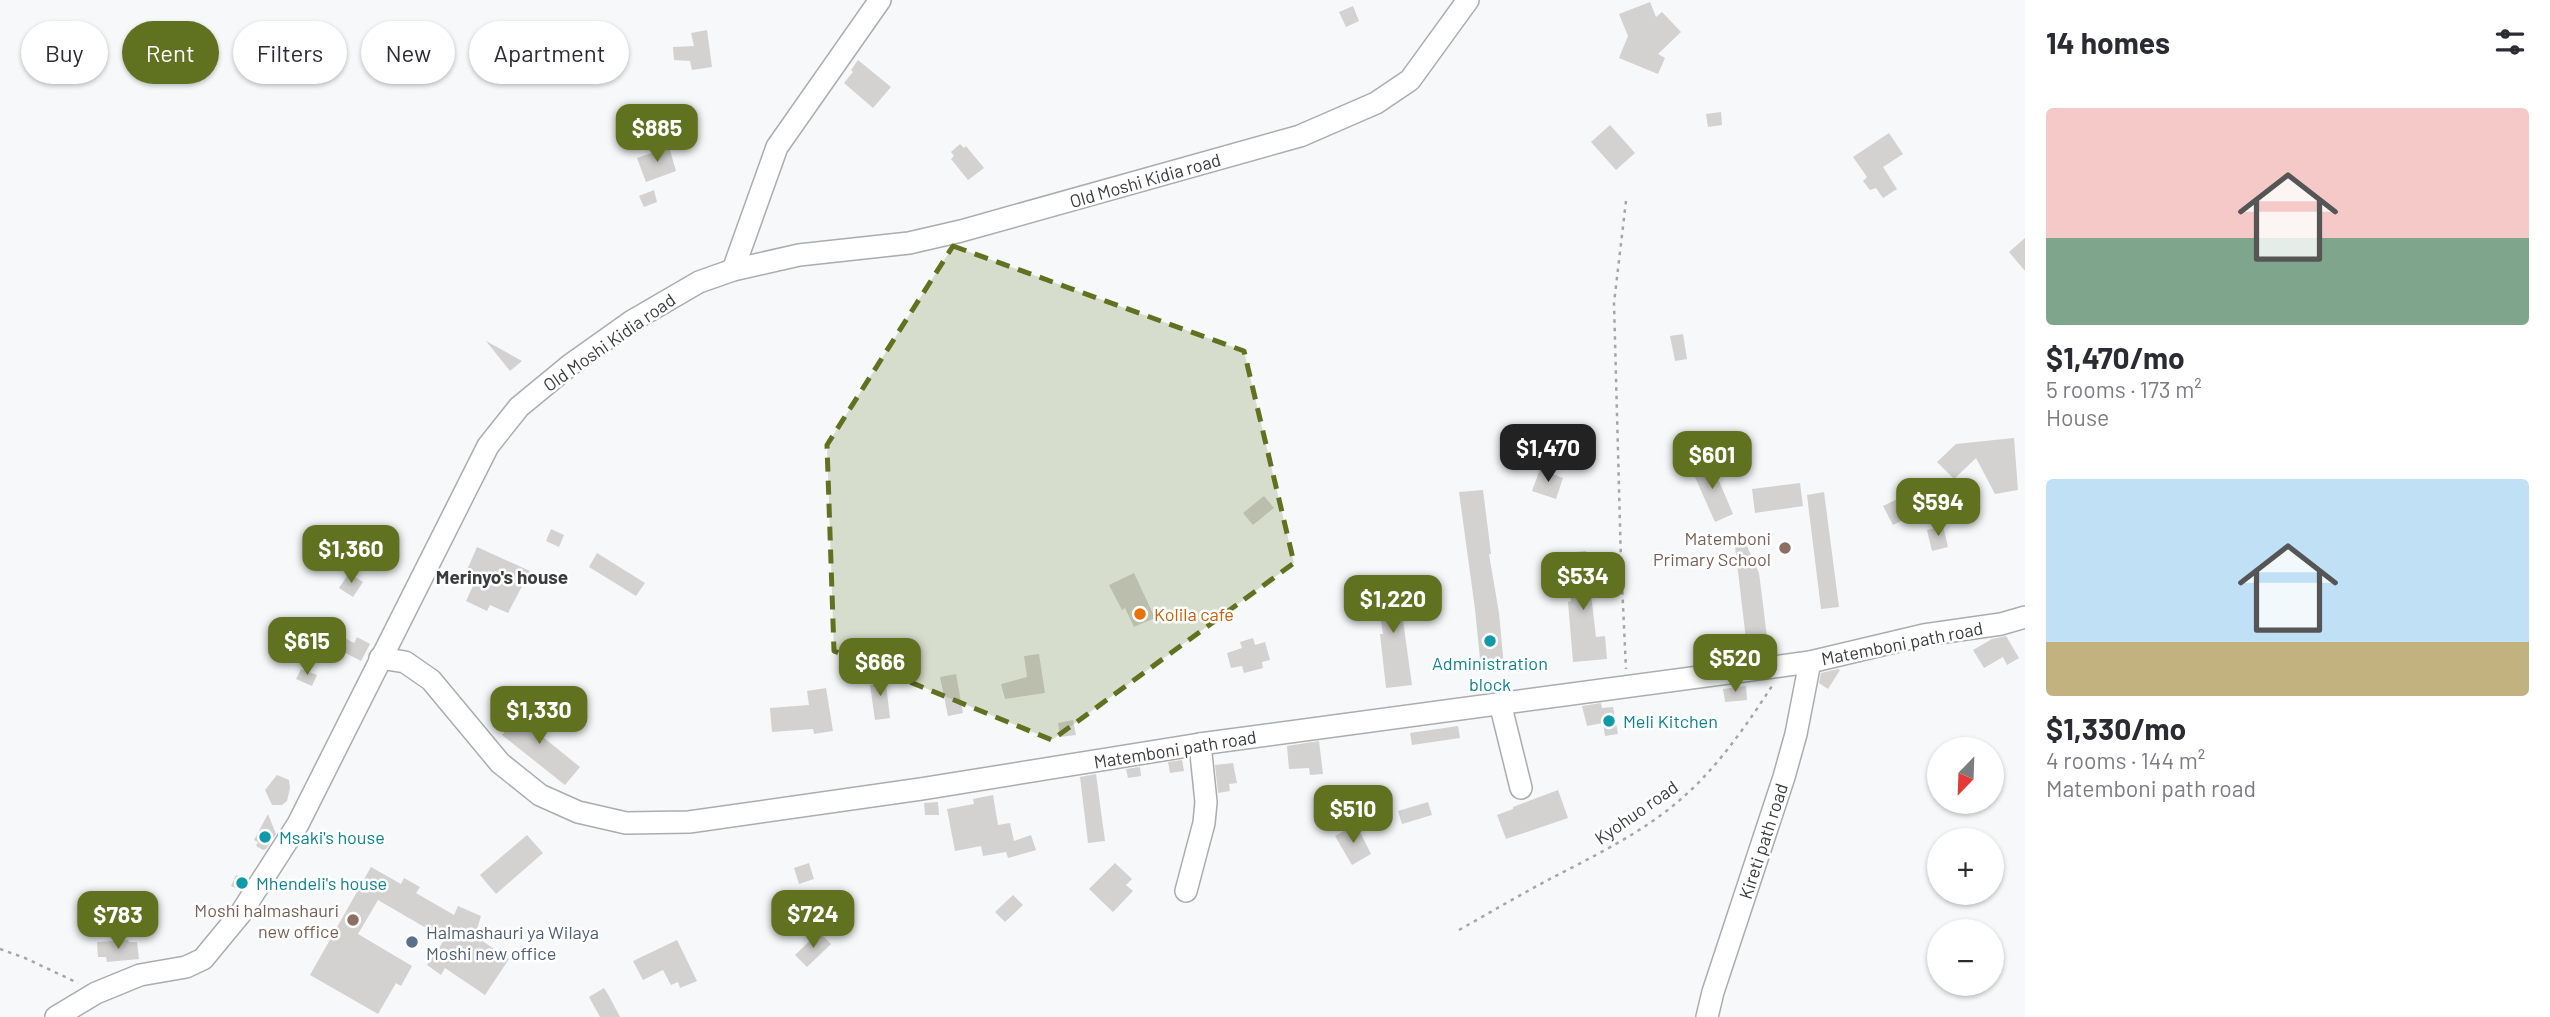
<!DOCTYPE html>
<html lang="en">
<head>
<meta charset="utf-8">
<style>
	body { margin:0; font-family:Barlow,sans-serif; background:#f2f2f3; color:#2b2b33; height:100vh; display:flex; flex-direction:column; font-size:26px; white-space:nowrap }
	* { box-sizing:border-box; margin:0 }
	p { font-size:23px; color:#7c7c81 }
	.icon { flex:none; width:38px; height:38px; fill:none; stroke:currentColor; stroke-width:2; stroke-linecap:round; stroke-linejoin:round }
	.map { position:relative; flex:1; overflow:hidden }
	.drawer { display:flex; flex-direction:column; background:#fff; width:525px }
	.drawer>* { flex:none }
	.banner { position:absolute; left:21px; top:21px; width:665px; height:63px; display:flex; gap:14px }
	.needle { width:46px; rotate:203deg }
	.fabs { position:absolute; left:1927px; top:737px; display:grid; gap:14px }
	.fabs a { display:grid; place-items:center; width:77px; height:77px; border-radius:50%; background:#fff; box-shadow:0 2px 5px #0004; font-size:35px }
	.price { position:absolute; translate:-50% -60px; padding:0 16px; border-radius:14px; background:#607220; color:#fff; font-size:23px; line-height:46px; filter:drop-shadow(0 2px 4px #0008) }
	.price::after { content:''; position:absolute; left:50%; top:42px; width:21px; height:16px; margin-left:-10px; background:inherit; clip-path:polygon(0 0,100% 0,50% 100%) }
	.price.on { background:#222; color:#fff }
	ul { padding:0; list-style:none }
	li { display:grid; align-content:center; gap:14px; height:371px; padding:0 21px }
	li span { display:grid; place-items:center; height:217px; border-radius:7px; color:#555 }
	li>.icon { margin-inline-start:auto }
	span .icon { width:126px; height:126px; fill:#fffc; stroke-width:1 }
	li b { font-size:30px }
	h2 { display:flex; justify-content:space-between; align-items:center; height:84px; padding:0 21px; font-size:30px }
	.chip { padding:0 24px; border-radius:32px; background:#fff; box-shadow:0 2px 5px #0004; font-size:24px; line-height:63px }
	.chip.on { background:#607220; color:#fff }
	main { display:flex; flex:1; min-height:0 }
	.map>svg:first-child { display:block }
	.building { fill:#d4d1d1 }
	.lines { fill:none; stroke-linecap:round; stroke-linejoin:round }
	.minor-casing { stroke:#abacae; stroke-width:24 }
	.path { stroke:#a4a6a7; stroke-width:2.5; stroke-dasharray:3.5 5; stroke-linecap:butt }
	.minor { stroke:#fff; stroke-width:21 }
	.marked { fill:#607220; fill-opacity:0.2; stroke:#607220; stroke-width:5; stroke-dasharray:14 9; stroke-linejoin:round }
	.education-dot { fill:#8d6e63; stroke:#fff; stroke-width:2.5 }
	.food-dot { fill:#e8710a; stroke:#fff; stroke-width:2.5 }
	.culture-dot { fill:#0f9aa8; stroke:#fff; stroke-width:2.5 }
	.service-dot { fill:#5c6f8a; stroke:#fff; stroke-width:2.5 }
	.labels { text-anchor:middle; dominant-baseline:central; stroke-width:5; stroke-linejoin:round; paint-order:stroke }
	.street-label { font-size:18px; fill:#3b3c3d; stroke:#fff }
	.education-label { font-size:18px; fill:#785e54; stroke:#fff; text-anchor:end }
	.food-label { font-size:18px; fill:#c56008; stroke:#fff; text-anchor:start }
	.culture-label { font-size:18px; fill:#0d838f; stroke:#fff; text-anchor:start }
	.service-label { font-size:18px; fill:#4e5e75; stroke:#fff; text-anchor:start }
	.neighbourhood-label { font-size:19px; font-weight:bold; fill:#3b3c3d; stroke:#fff }
</style>
</head>
<body>
<main>
<div class="map">
<svg width="2025" height="1017" viewBox="0 0 2025 1017">
	<rect width="100%" height="100%" fill="#f6f8f9"/>
	<g class="building">
		<path d="M 1650,2 L 1656,17 L 1662,12 L 1681,32 L 1658,54 L 1665,58 L 1658,74 L 1619,58 L 1628,36 L 1619,14 Z"/>
		<path d="M 1353,6 L 1359,21 L 1346,27 L 1339,12 Z"/>
		<path d="M 707,30 L 712,67 L 692,70 L 690,61 L 674,60 L 673,47 L 694,46 L 691,33 Z"/>
		<path d="M 858,60 L 891,87 L 873,108 L 844,83 L 853,72 L 851,70 Z"/>
		<path d="M 1721,112 L 1722,125 L 1708,127 L 1706,114 Z"/>
		<path d="M 1610,125 L 1635,153 L 1616,170 L 1591,142 Z"/>
		<path d="M 1889,133 L 1903,154 L 1883,167 L 1897,189 L 1883,198 L 1876,188 L 1870,190 L 1863,181 L 1867,177 L 1853,157 Z"/>
		<path d="M 960,144 L 964,148 L 966,146 L 984,168 L 968,180 L 951,159 L 954,156 L 951,152 Z"/>
		<path d="M 669,147 L 676,171 L 646,182 L 637,158 Z"/>
		<path d="M 654,190 L 657,202 L 644,207 L 639,196 Z"/>
		<path d="M 2025,238 L 2025,271 L 2009,252 Z"/>
		<path d="M 1683,334 L 1687,359 L 1675,361 L 1670,336 Z"/>
		<path d="M 486,341 L 522,361 L 510,371 Z"/>
		<path d="M 2014,438 L 2018,490 L 1995,494 L 1976,458 L 1954,479 L 1937,462 L 1956,444 Z"/>
		<path d="M 1710,460 L 1733,514 L 1715,522 L 1691,468 Z"/>
		<path d="M 1540,469 L 1563,478 L 1556,499 L 1532,491 Z"/>
		<path d="M 1800,483 L 1803,506 L 1755,513 L 1752,489 Z"/>
		<path d="M 1920,488 L 1930,506 L 1893,525 L 1883,506 Z"/>
		<path d="M 1483,490 L 1491,554 L 1489,554 L 1499,613 L 1504,667 L 1481,669 L 1475,609 L 1459,492 Z"/>
		<path d="M 1824,492 L 1839,607 L 1821,609 L 1807,495 Z"/>
		<path d="M 1264,496 L 1274,508 L 1253,525 L 1243,513 Z"/>
		<path d="M 1943,526 L 1948,547 L 1932,551 L 1927,530 Z"/>
		<path d="M 551,529 L 564,535 L 559,547 L 546,541 Z"/>
		<path d="M 1746,544 L 1759,573 L 1768,645 L 1747,648 L 1735,546 Z"/>
		<path d="M 477,547 L 530,571 L 508,613 L 490,605 L 487,611 L 466,601 L 478,575 L 467,570 Z"/>
		<path d="M 1586,551 L 1596,637 L 1605,636 L 1607,659 L 1573,662 L 1568,602 L 1571,601 L 1565,553 Z"/>
		<path d="M 597,553 L 645,583 L 636,596 L 589,567 Z"/>
		<path d="M 349,573 L 363,582 L 353,597 L 339,588 Z"/>
		<path d="M 1134,573 L 1155,618 L 1134,627 L 1125,608 L 1122,610 L 1109,585 Z"/>
		<path d="M 1397,578 L 1412,685 L 1386,688 L 1380,634 L 1383,634 L 1375,582 Z"/>
		<path d="M 324,627 L 354,643 L 357,637 L 370,644 L 361,661 L 330,645 L 324,656 L 311,649 Z"/>
		<path d="M 2006,636 L 2019,658 L 2007,665 L 2003,657 L 1984,668 L 1973,650 L 1992,639 Z"/>
		<path d="M 1253,638 L 1255,645 L 1265,642 L 1270,660 L 1262,662 L 1263,668 L 1244,673 L 1242,666 L 1231,668 L 1227,653 L 1242,648 L 1240,642 Z"/>
		<path d="M 1039,654 L 1045,693 L 1005,699 L 1001,684 L 1027,677 L 1024,656 Z"/>
		<path d="M 301,669 L 317,675 L 312,686 L 296,679 Z"/>
		<path d="M 1838,669 L 1840,670 L 1828,689 L 1819,683 L 1821,673 Z"/>
		<path d="M 956,674 L 963,713 L 948,716 L 940,677 Z"/>
		<path d="M 885,675 L 890,718 L 875,720 L 870,685 L 874,685 L 873,676 Z"/>
		<path d="M 1746,686 L 1747,700 L 1725,702 L 1723,689 Z"/>
		<path d="M 826,688 L 833,731 L 814,734 L 813,729 L 772,732 L 770,708 L 809,705 L 807,691 Z"/>
		<path d="M 531,703 L 543,721 L 528,725 L 580,767 L 565,785 L 502,735 L 523,709 Z"/>
		<path d="M 1601,703 L 1602,708 L 1613,707 L 1618,734 L 1605,736 L 1603,723 L 1587,726 L 1582,706 Z"/>
		<path d="M 1073,720 L 1076,735 L 1060,737 L 1058,723 Z"/>
		<path d="M 1458,726 L 1460,738 L 1412,745 L 1410,733 Z"/>
		<path d="M 1319,741 L 1323,774 L 1310,775 L 1309,768 L 1289,769 L 1287,746 Z"/>
		<path d="M 1182,760 L 1184,771 L 1170,773 L 1168,762 Z"/>
		<path d="M 1233,763 L 1237,783 L 1229,784 L 1230,791 L 1218,793 L 1215,765 Z"/>
		<path d="M 1140,767 L 1141,776 L 1128,778 L 1126,769 Z"/>
		<path d="M 1096,774 L 1105,841 L 1088,843 L 1080,777 Z"/>
		<path d="M 277,775 L 289,780 L 290,788 L 287,801 L 282,805 L 272,805 L 265,790 Z"/>
		<path d="M 1558,790 L 1568,818 L 1506,839 L 1497,815 L 1513,809 L 1513,807 Z"/>
		<path d="M 993,795 L 998,825 L 1010,823 L 1014,841 L 1031,835 L 1036,850 L 1008,858 L 1006,852 L 983,856 L 981,846 L 955,851 L 947,809 L 974,804 L 973,799 Z"/>
		<path d="M 938,802 L 939,815 L 925,815 L 924,803 Z"/>
		<path d="M 1428,802 L 1432,815 L 1402,824 L 1398,811 Z"/>
		<path d="M 268,814 L 276,834 L 266,849 L 263,850 L 256,846 L 258,842 L 254,840 Z"/>
		<path d="M 1356,824 L 1371,854 L 1352,865 L 1335,836 Z"/>
		<path d="M 527,835 L 543,853 L 496,894 L 480,875 Z"/>
		<path d="M 809,863 L 814,879 L 799,884 L 794,868 Z"/>
		<path d="M 1115,863 L 1132,879 L 1126,885 L 1133,891 L 1113,912 L 1089,889 Z"/>
		<path d="M 371,867 L 401,884 L 404,878 L 420,887 L 416,893 L 454,915 L 458,906 L 481,916 L 475,936 L 509,959 L 485,995 L 445,968 L 441,975 L 427,965 L 445,939 L 378,900 L 358,934 L 412,966 L 401,986 L 396,983 L 378,1014 L 310,975 Z"/>
		<path d="M 236,875 L 247,880 L 240,890 L 231,886 Z"/>
		<path d="M 1013,895 L 1023,905 L 1005,922 L 995,912 Z"/>
		<path d="M 819,932 L 831,944 L 807,967 L 795,955 Z"/>
		<path d="M 128,940 L 129,942 L 137,942 L 139,959 L 107,962 L 106,957 L 98,957 L 97,942 Z"/>
		<path d="M 677,940 L 697,981 L 680,988 L 678,982 L 671,985 L 663,970 L 643,980 L 633,961 Z"/>
		<path d="M 604,988 L 609,996 L 620,1017 L 600,1017 L 589,997 Z"/>
	</g>
	<g class="lines">
		<defs>
			<g id="minor">
				<path d="M 733,270 L 777,147 L 880,0"/>
				<path d="M 380,658 L 405,662 L 431,680 L 500,763 L 540,795 L 578,812 L 626,823 L 689,822 L 921,789 L 1200,744 L 1810,662 L 1924,635 L 2001,624 L 2025,617"/>
				<path d="M 1500,703 L 1521,788"/>
				<path d="M 1186,891 L 1204,823 L 1206,802 L 1200,744"/>
				<path d="M 56,1017 L 96,993 L 140,975 L 186,967 L 203,959 L 241,913 L 298,824 L 488,446 L 519,407 L 570,365 L 632,321 L 699,282 L 733,270 L 799,255 L 909,243 L 961,231 L 1300,136 L 1376,103 L 1410,80 L 1468,0"/>
				<path d="M 1707,1017 L 1713,992 L 1784,777 L 1796,734 L 1810,662"/>
			</g>
		</defs>
		<use href="#minor" class="minor-casing"/>
		<g class="path">
			<path d="M 1626,201 L 1614,303 L 1621,563 L 1626,669"/>
			<path d="M 1459,930 C 1489,913 1518,896 1548,880 C 1592,857 1644,832 1681,799 C 1717,768 1746,726 1772,686"/>
			<path d="M 0,949 L 25,958 L 78,983"/>
		</g>
		<use href="#minor" class="minor"/>
	</g>
	<path class="marked" d="M 953,246 L 1244,351 L 1294,563 L 1052,740 L 834,651 L 827,445 Z"/>
	<g class="education-dot">
		<circle cx="1785" cy="548" r="7"/>
		<circle cx="353" cy="920" r="7"/>
	</g>
	<circle class="food-dot" cx="1140" cy="614" r="7"/>
	<g class="culture-dot">
		<circle cx="1490" cy="641" r="7"/>
		<circle cx="1609" cy="721" r="7"/>
		<circle cx="265" cy="837" r="7"/>
		<circle cx="242" cy="883" r="7"/>
	</g>
	<circle class="service-dot" cx="412" cy="942" r="7"/>
	<g class="labels">
		<g class="street-label">
			<text transform="translate(1145 180) rotate(-16)">Old Moshi Kidia road</text>
			<text transform="translate(609 342) rotate(-35)">Old Moshi Kidia road</text>
			<text transform="translate(1902 643) rotate(-11)">Matemboni path road</text>
			<text transform="translate(1175 749) rotate(-9)">Matemboni path road</text>
			<text transform="translate(1636 812) rotate(-35)">Kyohuo road</text>
			<text transform="translate(1763 841) rotate(-72)">Kireti path road</text>
		</g>
		<g class="education-label">
			<text x="1771" y="538">Matemboni<tspan x="1771" dy="21">Primary School</tspan></text>
			<text x="339" y="910">Moshi halmashauri<tspan x="339" dy="21">new office</tspan></text>
		</g>
		<g class="food-label">
			<text x="1154" y="614">Kolila cafe</text>
		</g>
		<g class="culture-label">
			<text x="1490" y="663" text-anchor="middle">Administration<tspan x="1490" dy="21">block</tspan></text>
			<text x="1623" y="721">Meli Kitchen</text>
			<text x="279" y="837">Msaki's house</text>
			<text x="256" y="883">Mhendeli's house</text>
		</g>
		<g class="service-label">
			<text x="426" y="932">Halmashauri ya Wilaya<tspan x="426" dy="21">Moshi new office</tspan></text>
		</g>
		<g class="neighbourhood-label">
			<text x="502" y="576">Merinyo's house</text>
		</g>
	</g>
</svg>
<div class="fabs">
<a><svg class="needle" viewBox="-14 -14 28 28"><path d="M0-13l5 13h-10z" fill="#e53935"/><path d="M0 13l5-13h-10z" fill="#7c7c81"/></svg></a>
<a>+</a>
<a>−</a>
</div>
<b class="price" style="left:657px;top:164px">$885</b>
<b class="price on" style="left:1548px;top:484px">$1,470</b>
<b class="price" style="left:1712px;top:491px">$601</b>
<b class="price" style="left:1938px;top:538px">$594</b>
<b class="price" style="left:351px;top:585px">$1,360</b>
<b class="price" style="left:1583px;top:612px">$534</b>
<b class="price" style="left:1393px;top:635px">$1,220</b>
<b class="price" style="left:307px;top:677px">$615</b>
<b class="price" style="left:1735px;top:694px">$520</b>
<b class="price" style="left:880px;top:698px">$666</b>
<b class="price" style="left:539px;top:746px">$1,330</b>
<b class="price" style="left:1353px;top:845px">$510</b>
<b class="price" style="left:813px;top:950px">$724</b>
<b class="price" style="left:118px;top:951px">$783</b>
<div class="banner">
<a class="chip">Buy</a>
<a class="chip on">Rent</a>
<a class="chip">Filters</a>
<a class="chip">New</a>
<a class="chip">Apartment</a>
</div>
</div>
<section class="drawer">
<h2>14 homes<svg class="icon" aria-label="filters" viewBox="0 0 24 24"><path d="M4 7h16M4 17h16"/><circle cx="9" cy="7" r="2"/><circle cx="15" cy="17" r="2"/></svg></h2>
<ul>
<li><span style="background:linear-gradient(#f6c9c9 60%,#7fa58c 0)"><svg class="icon" aria-label="home" viewBox="0 0 24 24"><path d="M3 11l9-7 9 7M6 9v11h12V9"/></svg></span><div><b>$1,470/mo</b><p>5 rooms · 173 m²</p><p>House</p></div></li>
<li><span style="background:linear-gradient(#bfe0f5 75%,#c2b280 0)"><svg class="icon" aria-label="home" viewBox="0 0 24 24"><path d="M3 11l9-7 9 7M6 9v11h12V9"/></svg></span><div><b>$1,330/mo</b><p>4 rooms · 144 m²</p><p>Matemboni path road</p></div></li>
</ul>
</section>
</main>
</body>
</html>
